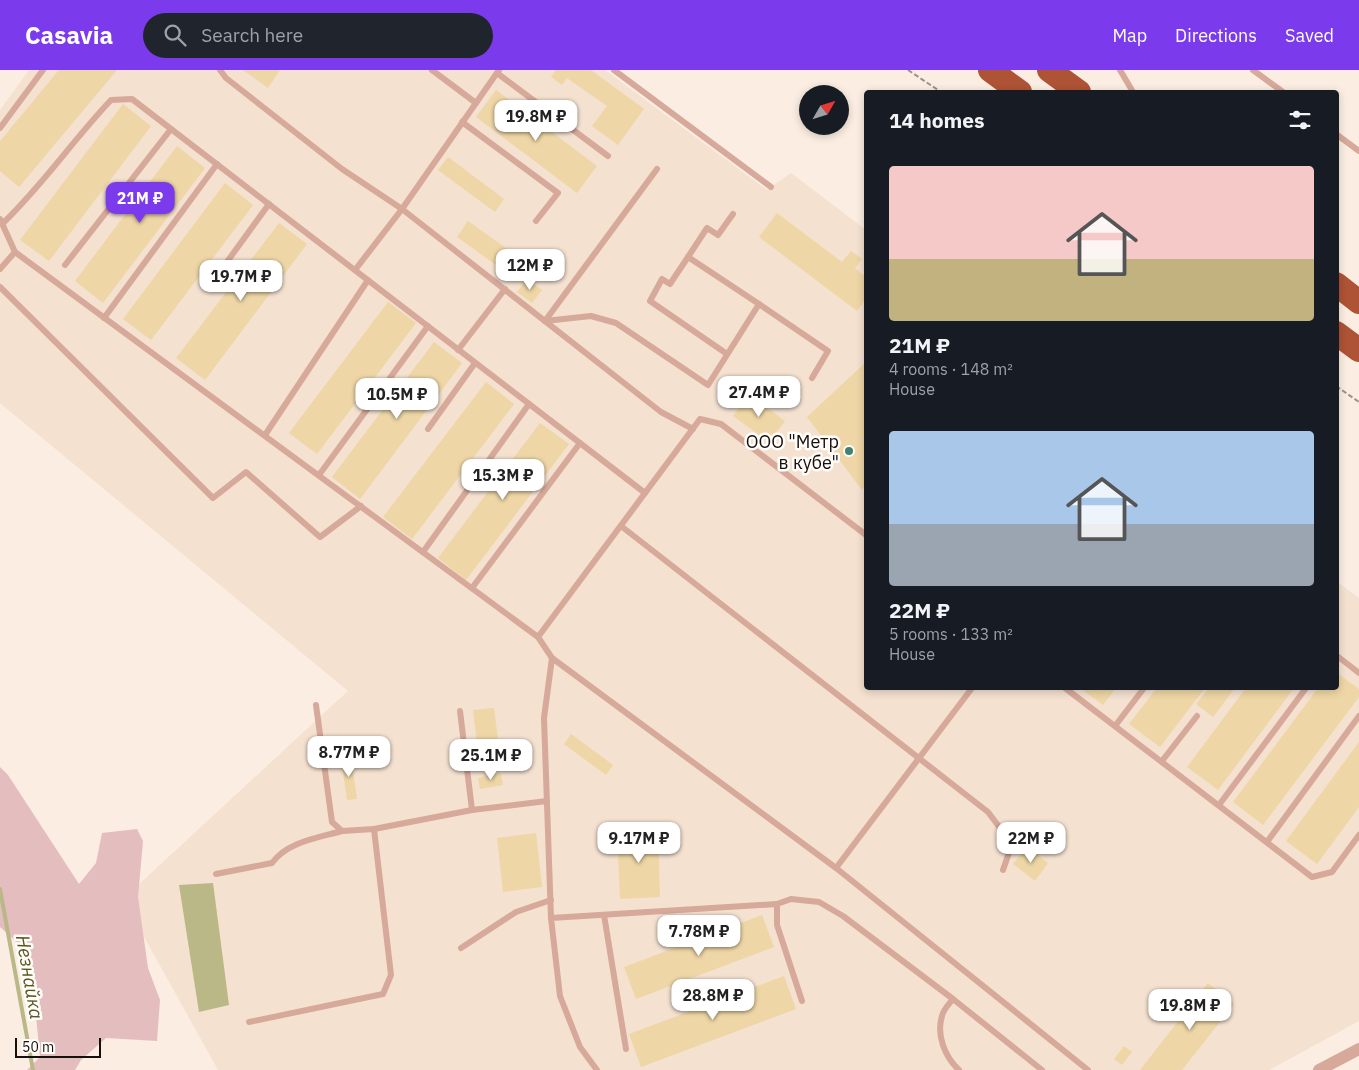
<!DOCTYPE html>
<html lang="en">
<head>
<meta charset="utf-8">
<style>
	body { margin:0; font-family:"IBM Plex Sans",sans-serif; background:#20242c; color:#f1f3f6; height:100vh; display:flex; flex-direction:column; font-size:19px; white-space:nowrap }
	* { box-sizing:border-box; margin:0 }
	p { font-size:16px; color:#9ea1a6 }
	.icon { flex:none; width:28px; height:28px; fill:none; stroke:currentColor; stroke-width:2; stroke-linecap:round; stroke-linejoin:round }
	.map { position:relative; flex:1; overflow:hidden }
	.drawer { position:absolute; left:864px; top:20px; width:475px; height:600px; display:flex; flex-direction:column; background:#171b24; border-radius:5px; box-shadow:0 2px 8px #0003 }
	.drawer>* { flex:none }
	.needle { width:32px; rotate:51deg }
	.controls { position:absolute; left:799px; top:15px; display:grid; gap:10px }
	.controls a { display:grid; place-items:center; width:50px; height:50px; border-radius:50%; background:#171b24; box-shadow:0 2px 8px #0003; font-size:25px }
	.scale { position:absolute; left:15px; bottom:12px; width:86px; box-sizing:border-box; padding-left:5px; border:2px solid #14100c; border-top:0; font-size:14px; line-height:18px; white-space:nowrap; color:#14100c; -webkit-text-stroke:4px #fffcfa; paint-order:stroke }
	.price { position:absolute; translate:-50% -42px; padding:0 11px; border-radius:10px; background:#fff; color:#222; font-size:16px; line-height:32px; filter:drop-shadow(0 1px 2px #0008) }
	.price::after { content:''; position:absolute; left:50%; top:30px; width:15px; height:11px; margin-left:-8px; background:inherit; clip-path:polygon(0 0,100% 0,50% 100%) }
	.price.current { background:#7c3aed; color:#fff }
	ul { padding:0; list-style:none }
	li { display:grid; align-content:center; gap:10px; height:265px; padding:0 25px }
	li span { display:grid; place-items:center; height:155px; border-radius:5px; color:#555 }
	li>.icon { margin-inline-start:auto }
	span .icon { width:90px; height:90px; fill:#fffc; stroke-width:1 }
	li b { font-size:21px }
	h2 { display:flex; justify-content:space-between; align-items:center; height:60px; padding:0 25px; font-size:21px }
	header { display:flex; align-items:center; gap:30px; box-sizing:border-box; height:70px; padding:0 25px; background:#7c3aed; color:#fff }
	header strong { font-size:24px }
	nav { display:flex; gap:28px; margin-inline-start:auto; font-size:18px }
	.search { width:350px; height:45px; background:#20242c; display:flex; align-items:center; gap:12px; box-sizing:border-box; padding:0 18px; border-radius:28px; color:#9ea1a6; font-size:19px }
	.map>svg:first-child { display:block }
	.built { fill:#f4e1d0 }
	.green { fill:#e4bdbf }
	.water { fill:#b9b886 }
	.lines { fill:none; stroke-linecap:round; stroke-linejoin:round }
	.stream { stroke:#b9b886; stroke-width:4 }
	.building { fill:#eed6a6 }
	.path { stroke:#9c938a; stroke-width:2; stroke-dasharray:5 2.5; stroke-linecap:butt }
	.lane { stroke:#d6a99a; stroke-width:6 }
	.street { stroke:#d6a99a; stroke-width:12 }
	.highway { stroke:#ae5335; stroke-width:24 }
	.poi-dot { fill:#408171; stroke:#fffcfa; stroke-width:2 }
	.labels { text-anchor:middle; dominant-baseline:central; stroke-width:5; stroke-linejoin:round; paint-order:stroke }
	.poi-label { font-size:18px; fill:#14100c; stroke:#fffcfa; text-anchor:end }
	.water-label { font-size:19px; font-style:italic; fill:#59571d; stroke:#fffcfa }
</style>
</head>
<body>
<header>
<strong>Casavia</strong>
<div class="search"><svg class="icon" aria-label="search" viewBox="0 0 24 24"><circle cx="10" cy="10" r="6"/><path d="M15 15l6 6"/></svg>Search here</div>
<nav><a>Map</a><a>Directions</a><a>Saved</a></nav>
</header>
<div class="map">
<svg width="1359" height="1000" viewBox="0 0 1359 1000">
	<rect width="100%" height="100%" fill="#fbede1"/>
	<path class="built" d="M 29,0 L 605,0 L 767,120 L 791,103 L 866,160 L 866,618 L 1336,618 L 1336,511 L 1359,528 L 1359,951 L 1269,1000 L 218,1000 L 123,829 L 348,621 L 0,333 L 0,40 Z"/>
	<path class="green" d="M 0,697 L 8,705 L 79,814 L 96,793 L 102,763 L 137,759 L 143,771 L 138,827 L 148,898 L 160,930 L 157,971 L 106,968 L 81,990 L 75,1000 L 27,1000 L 40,987 L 30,884 L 0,857 Z"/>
	<path class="water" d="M 213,813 L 229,935 L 199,942 L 179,815 Z"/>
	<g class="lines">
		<path class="stream" d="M 0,819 L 33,1000"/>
	</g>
	<g class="building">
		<path d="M 59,0 L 117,0 L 19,117 L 0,101 L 0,71 Z"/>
		<path d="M 243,0 L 280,0 L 268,18 Z"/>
		<path d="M 556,0 L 591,0 L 644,39 L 618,75 L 592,56 L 607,36 L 567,8 L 562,15 L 551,7 Z"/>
		<path d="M 496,20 L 597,96 L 577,123 L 476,47 Z"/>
		<path d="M 123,34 L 151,56 L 49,191 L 20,170 Z"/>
		<path d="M 177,76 L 205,98 L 103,233 L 75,211 Z"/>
		<path d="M 448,87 L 504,129 L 495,142 L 438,100 Z"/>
		<path d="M 225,113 L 253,135 L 151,270 L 123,249 Z"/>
		<path d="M 777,143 L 842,192 L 851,181 L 862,189 L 855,198 L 866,207 L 866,229 L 857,241 L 759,167 Z"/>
		<path d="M 468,151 L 510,181 L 499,197 L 457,167 Z"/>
		<path d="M 279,153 L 307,174 L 205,310 L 176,288 Z"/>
		<path d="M 527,209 L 542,220 L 532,233 L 517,222 Z"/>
		<path d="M 388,232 L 416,253 L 317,384 L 289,363 Z"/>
		<path d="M 434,272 L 462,293 L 360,429 L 332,407 Z"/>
		<path d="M 866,292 L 866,415 L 862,420 L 807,347 Z"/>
		<path d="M 486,312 L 514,334 L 412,469 L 383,447 Z"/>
		<path d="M 749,324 L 785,351 L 769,372 L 733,346 Z"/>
		<path d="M 540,353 L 569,374 L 466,510 L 438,488 Z"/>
		<path d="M 1336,602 L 1359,619 L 1359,627 L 1263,755 L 1233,732 L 1318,618 L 1336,618 Z"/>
		<path d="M 1080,618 L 1116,618 L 1103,635 Z"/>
		<path d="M 1157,618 L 1205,618 L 1160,677 L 1129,654 Z"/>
		<path d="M 1209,618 L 1235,618 L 1213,647 L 1196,634 Z"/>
		<path d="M 1246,618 L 1294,618 L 1218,720 L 1187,697 Z"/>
		<path d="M 494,638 L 498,670 L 477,673 L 473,640 Z"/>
		<path d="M 571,664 L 613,695 L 606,705 L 564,674 Z"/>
		<path d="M 1359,672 L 1359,737 L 1317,794 L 1286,771 Z"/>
		<path d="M 351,687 L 357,729 L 347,730 L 341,688 Z"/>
		<path d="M 501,703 L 503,715 L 480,719 L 478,708 Z"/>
		<path d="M 658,760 L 660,827 L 620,829 L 617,762 Z"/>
		<path d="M 536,763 L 542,817 L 503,822 L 497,768 Z"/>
		<path d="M 1027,776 L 1048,793 L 1035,811 L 1013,794 Z"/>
		<path d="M 762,845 L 774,877 L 636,929 L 624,897 Z"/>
		<path d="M 784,906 L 796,939 L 641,997 L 629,964 Z"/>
		<path d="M 1208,913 L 1234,934 L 1182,1000 L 1140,1000 Z"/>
		<path d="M 1124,976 L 1132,982 L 1122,995 L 1114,989 Z"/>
	</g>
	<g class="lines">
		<g class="path">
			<path d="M 908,0 L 941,22"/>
			<path d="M 1336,316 L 1359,332"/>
		</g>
		<g class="lane">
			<path d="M 220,0 L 226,8 L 342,99 L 402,139 L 661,342 L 693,359"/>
			<path d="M 432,0 L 476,33"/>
			<path d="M 614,0 L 771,117"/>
			<path d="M 1120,0 L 1133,22"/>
			<path d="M 1253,0 L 1283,22"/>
			<path d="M 497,3 L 608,86"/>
			<path d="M 462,52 L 558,123 L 536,151"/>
			<path d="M 0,58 L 43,0"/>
			<path d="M 1336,64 L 1359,81"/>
			<path d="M 0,149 L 15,182 L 538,567"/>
			<path d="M 2,154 C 42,116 73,70 111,30 L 132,29 L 645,423"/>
			<path d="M 688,187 L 670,214 L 662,209 L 650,231 L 727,284"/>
			<path d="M 65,195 L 171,59"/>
			<path d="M 224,196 L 269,134"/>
			<path d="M 0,199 L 15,182"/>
			<path d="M 355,200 L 402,139 L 499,0"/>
			<path d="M 0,217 L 213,428 L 246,402 L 320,467 L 361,436"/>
			<path d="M 759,234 L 828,281 L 812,308"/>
			<path d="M 104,248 L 217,94"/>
			<path d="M 545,251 L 591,246 L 616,253 L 708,315 L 759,234 L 688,187 L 707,158 L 718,165 L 733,144"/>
			<path d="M 545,251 L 657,99"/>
			<path d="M 458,280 L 505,219"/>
			<path d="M 428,359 L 475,293"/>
			<path d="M 265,365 L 368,210"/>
			<path d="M 319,405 L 428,256"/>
			<path d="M 621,456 L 988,742 L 1012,774 L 1003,800"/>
			<path d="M 423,482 L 529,334"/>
			<path d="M 472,518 L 580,373"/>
			<path d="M 1336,585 L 1359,603"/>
			<path d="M 552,588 L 836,798"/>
			<path d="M 972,618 L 836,798 L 1088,1000"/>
			<path d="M 1065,618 L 1312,807 L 1332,802 L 1359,765"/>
			<path d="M 316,635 L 332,752 L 342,761 L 374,759"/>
			<path d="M 460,641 L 472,740"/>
			<path d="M 1115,656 L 1144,618"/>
			<path d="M 1162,691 L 1197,646"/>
			<path d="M 1219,735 L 1306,618"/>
			<path d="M 1267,772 L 1359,646"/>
			<path d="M 216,804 L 272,793 C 287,772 317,768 342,761"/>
			<path d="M 604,845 L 626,979"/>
			<path d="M 551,848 L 544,648 L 552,588 L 538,567 L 700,349 L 721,354 L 866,465"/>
			<path d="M 461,878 L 516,842 L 551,830"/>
			<path d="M 802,931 L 777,855 L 777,834 L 791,829 L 819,832 L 843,846 L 953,929"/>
			<path d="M 249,952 L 383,924 L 391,905 L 374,759 L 472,740 L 547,731"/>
			<path d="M 597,1000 L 580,977 L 560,926 L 551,848 L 777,834"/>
			<path d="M 959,1000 C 945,987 936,965 942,946 C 943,940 949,934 953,929 L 1042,1000"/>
		</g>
		<path class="street" d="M 1319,1000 L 1359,979"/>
		<g class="highway">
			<path d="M 990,0 L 1020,22"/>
			<path d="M 1049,0 L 1079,22"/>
			<path d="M 1336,214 L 1359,232"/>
			<path d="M 1336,263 L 1359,280"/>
		</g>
	</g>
	<circle class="poi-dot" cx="849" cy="381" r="5"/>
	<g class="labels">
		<g class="poi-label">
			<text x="839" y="371">ООО "Метр<tspan x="839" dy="21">в кубе"</tspan></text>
		</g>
		<g class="water-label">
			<text transform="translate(30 907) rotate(80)">Незнайка</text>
		</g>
	</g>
</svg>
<div class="controls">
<a><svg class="needle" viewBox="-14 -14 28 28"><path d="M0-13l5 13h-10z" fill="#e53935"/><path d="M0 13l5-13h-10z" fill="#9ea1a6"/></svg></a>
</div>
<div class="scale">50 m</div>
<b class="price" style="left:536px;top:72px">19.8M ₽</b>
<b class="price current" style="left:140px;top:154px">21M ₽</b>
<b class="price" style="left:530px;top:221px">12M ₽</b>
<b class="price" style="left:241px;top:232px">19.7M ₽</b>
<b class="price" style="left:759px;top:348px">27.4M ₽</b>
<b class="price" style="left:397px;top:350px">10.5M ₽</b>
<b class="price" style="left:503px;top:431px">15.3M ₽</b>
<b class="price" style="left:349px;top:708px">8.77M ₽</b>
<b class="price" style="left:491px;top:711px">25.1M ₽</b>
<b class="price" style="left:639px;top:794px">9.17M ₽</b>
<b class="price" style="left:1031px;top:794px">22M ₽</b>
<b class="price" style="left:699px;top:887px">7.78M ₽</b>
<b class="price" style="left:713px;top:951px">28.8M ₽</b>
<b class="price" style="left:1190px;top:961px">19.8M ₽</b>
<section class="drawer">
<h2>14 homes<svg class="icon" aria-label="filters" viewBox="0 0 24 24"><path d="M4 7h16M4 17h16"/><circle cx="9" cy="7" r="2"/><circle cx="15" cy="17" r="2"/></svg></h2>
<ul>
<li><span style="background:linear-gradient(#f6c9c9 60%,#c2b280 0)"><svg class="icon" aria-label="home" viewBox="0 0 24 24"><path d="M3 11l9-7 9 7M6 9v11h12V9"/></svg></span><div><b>21M ₽</b><p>4 rooms · 148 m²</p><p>House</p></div></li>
<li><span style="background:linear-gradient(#a9c7e8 60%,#9aa5b1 0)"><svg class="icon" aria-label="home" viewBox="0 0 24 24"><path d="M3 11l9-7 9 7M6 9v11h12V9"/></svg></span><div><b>22M ₽</b><p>5 rooms · 133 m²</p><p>House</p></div></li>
</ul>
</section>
</div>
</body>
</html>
